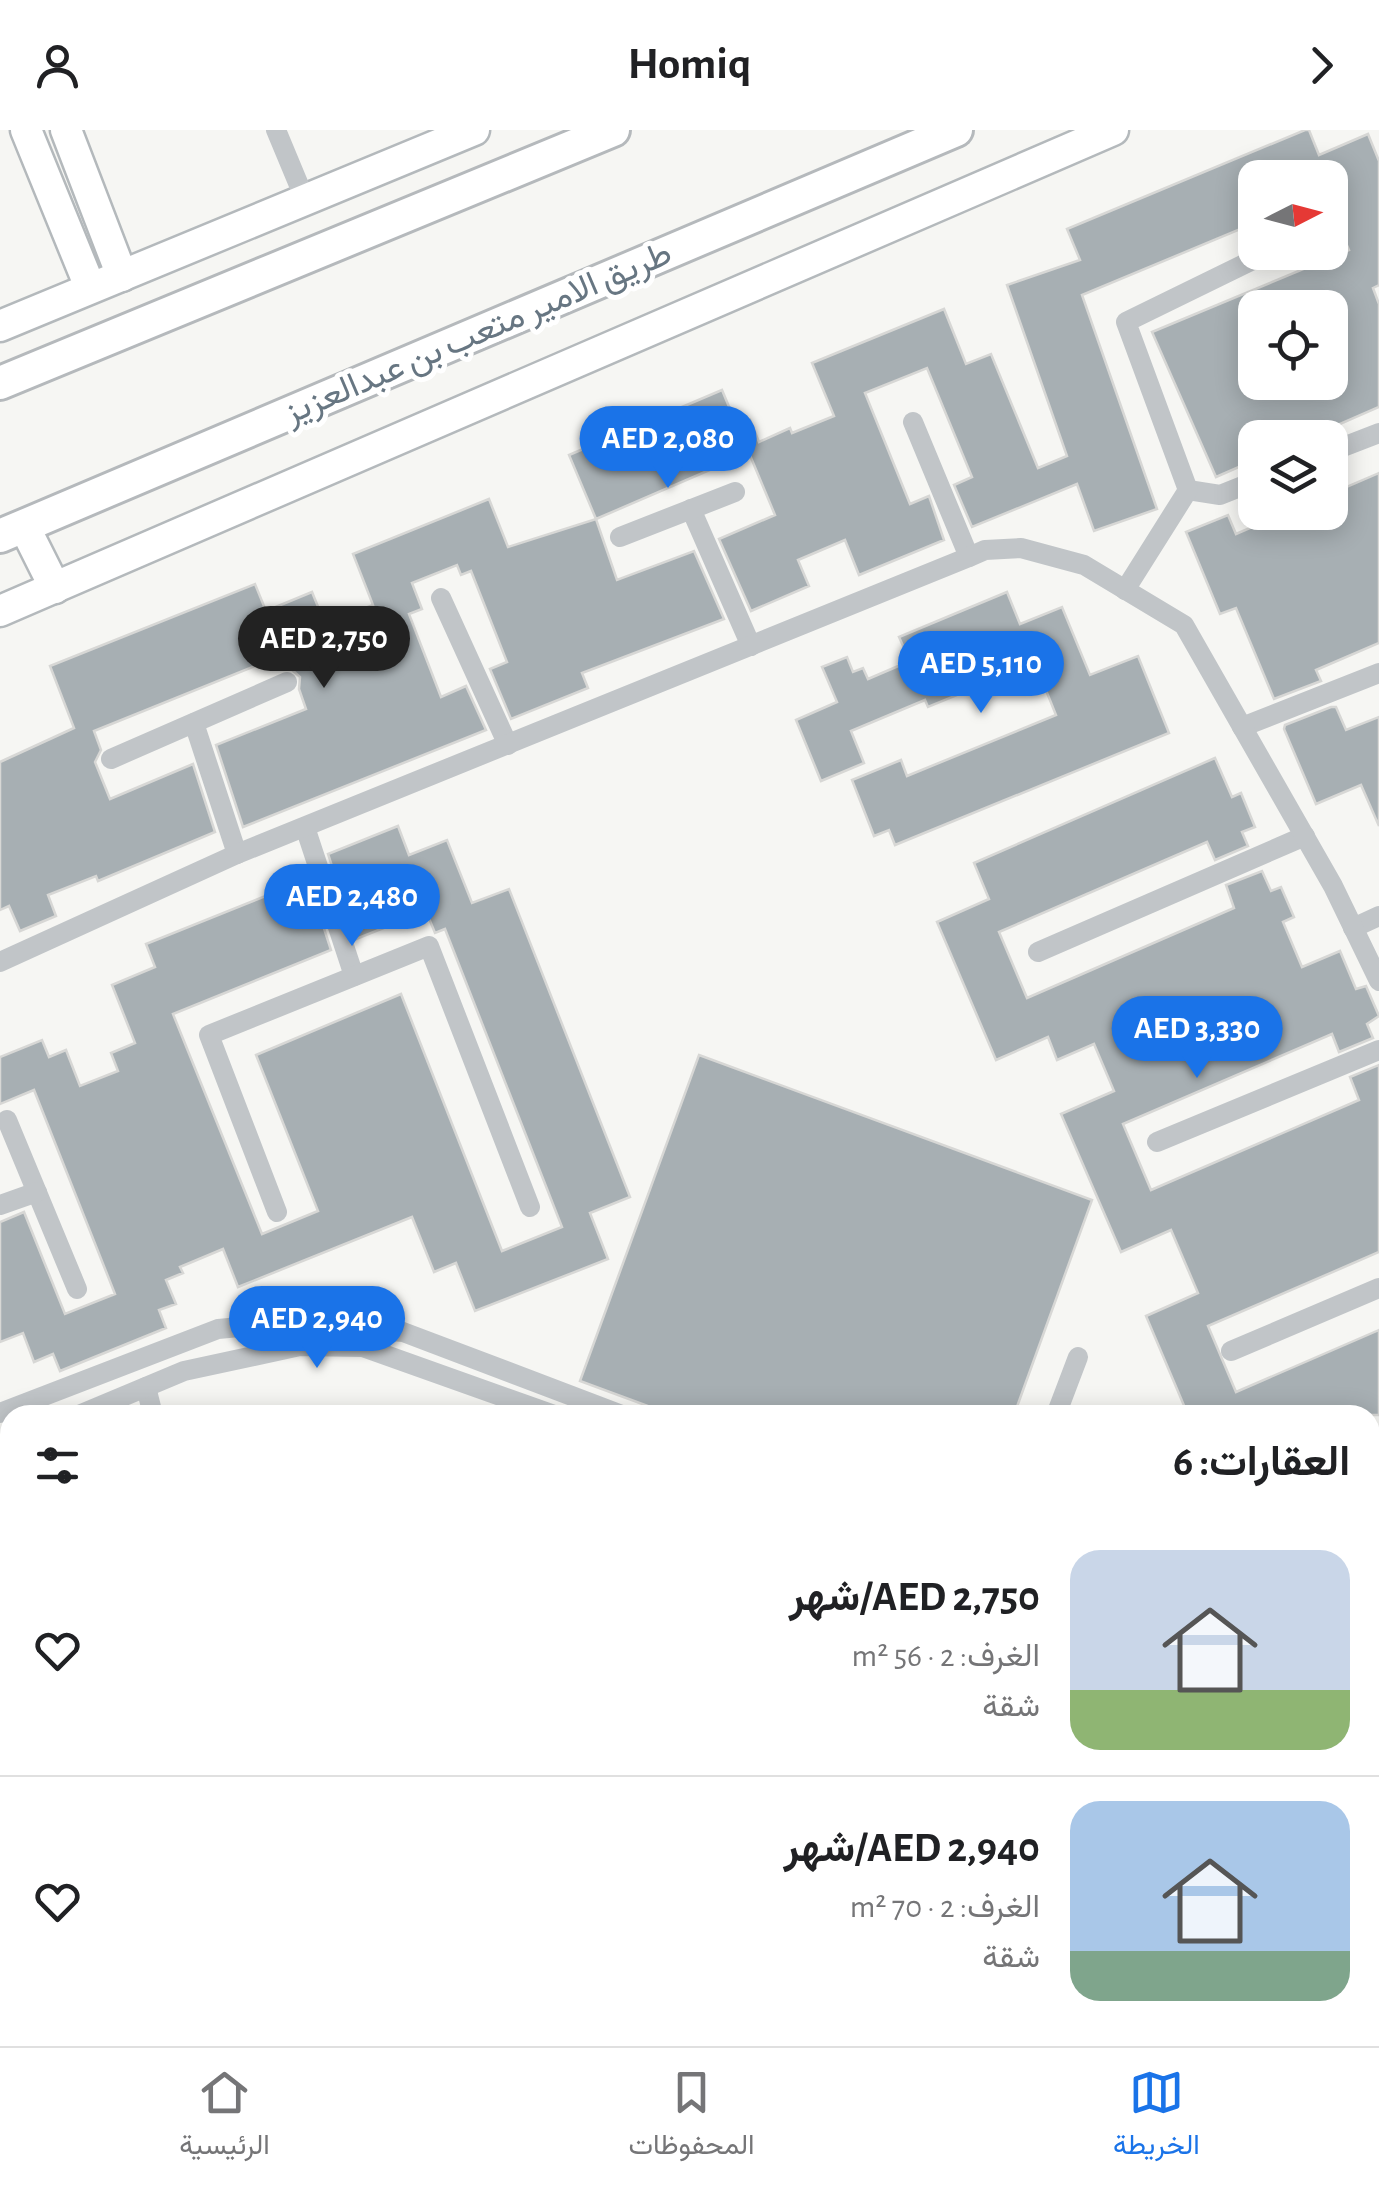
<!DOCTYPE html>
<html lang="ar">
<head>
<meta charset="utf-8">
<style>
	body { margin:0; font-family:"Alegreya Sans",Vazirmatn,sans-serif; background:#f2f2f2; color:#202124; direction:rtl; height:100vh; display:flex; flex-direction:column; font-size:38px; white-space:nowrap }
	* { box-sizing:border-box; margin:0 }
	p { font-size:32px; color:#757577 }
	.icon { flex:none; width:55px; height:55px; fill:none; stroke:currentColor; stroke-width:2; stroke-linecap:round; stroke-linejoin:round }
	.map { position:relative; flex:1; overflow:hidden; direction:ltr }
	.drawer { position:absolute; left:0px; top:1275px; width:1380px; height:642px; display:flex; flex-direction:column; background:#fff; border-radius:30px 30px 0 0; box-shadow:0 5px 25px #0003; direction:rtl }
	.drawer>* { flex:none }
	.needle { width:65px; rotate:84deg }
	.tools { position:absolute; left:1238px; top:30px; display:grid; gap:20px }
	.tools a { display:grid; place-items:center; width:110px; height:110px; border-radius:20px; background:#fff; box-shadow:0 5px 25px #0003; font-size:50px }
	.price { position:absolute; translate:-50% -85px; padding:0 22px; border-radius:35px; background:#1a73e8; color:#fff; font-size:32px; line-height:65px; filter:drop-shadow(0 2px 5px #0008) }
	.price::after { content:''; position:absolute; left:50%; top:60px; width:30px; height:22px; margin-left:-15px; background:inherit; clip-path:polygon(0 0,100% 0,50% 100%) }
	.price.active { background:#222; color:#fff }
	ul { padding:0; list-style:none }
	li { display:flex; align-items:center; gap:30px; height:250px; padding:0 30px }
	li+li { border-top:2px solid #e0e0e0 }
	li span { display:grid; place-items:center; flex:none; width:280px; height:200px; border-radius:30px; color:#555 }
	li>.icon { margin-inline-start:auto }
	span .icon { width:120px; height:120px; fill:#fffc; stroke-width:1 }
	li b { font-size:42px }
	h2 { display:flex; justify-content:space-between; align-items:center; height:120px; padding:0 30px; font-size:42px }
	header { display:flex; justify-content:space-between; align-items:center; height:130px; padding:0 30px; background:#fff; font-size:45px; font-weight:600 }
	.menu { display:flex; justify-content:space-around; align-items:center; height:140px; border-top:2px solid #e0e0e0; background:#fff; font-size:28px; color:#757577 }
	.menu a { display:grid; justify-items:center; gap:5px }
	.menu .active { color:#1a73e8 }
	.map>svg:first-child { display:block }
	.building { fill:#a7afb3; stroke:#d7d7d5; stroke-width:2.5; fill-rule:evenodd }
	.lines { fill:none; stroke-linecap:round; stroke-linejoin:round }
	.secondary-casing { stroke:#b4b9bc; stroke-width:35 }
	.primary-casing { stroke:#b5b9bc; stroke-width:38 }
	.street { stroke:#c1c5c8; stroke-width:20 }
	.secondary { stroke:#fff; stroke-width:30 }
	.primary { stroke:#fff; stroke-width:32 }
	.labels { text-anchor:middle; dominant-baseline:central; stroke-width:10; stroke-linejoin:round; paint-order:stroke }
	.street-label { font-size:35px; fill:#677682; stroke:#fff }
</style>
</head>
<body>
<header><svg class="icon" aria-label="forward" viewBox="0 0 24 24"><path d="M9 5l7 7-7 7"/></svg>Homiq<svg class="icon" aria-label="person" viewBox="0 0 24 24"><circle cx="12" cy="8" r="4"/><path d="M4 21q1-7 8-7t8 7"/></svg></header>
<div class="map">
<svg width="1379" height="1916" viewBox="0 0 1379 1916">
	<rect width="100%" height="100%" fill="#f6f6f3"/>
	<g class="building">
		<path d="M 1305,0 L 1309,0 L 1319,25 L 1368,4 L 1379,31 L 1379,155 L 1373,158 L 1379,174 L 1379,277 L 1308,308 L 1255,308 L 1255,330 L 1216,347 L 1152,202 L 1349,120 L 1330,75 L 1330,48 L 1255,48 L 1255,93 L 1082,165 L 1157,379 L 1094,401 L 1077,354 L 972,397 L 954,355 L 972,347 L 927,238 L 865,263 L 910,374 L 929,366 L 944,410 L 859,445 L 845,410 L 798,430 L 809,456 L 751,481 L 719,409 L 775,385 L 749,323 L 596,389 L 569,325 L 722,260 L 737,296 L 750,290 L 759,312 L 790,298 L 792,303 L 834,286 L 812,233 L 944,179 L 966,234 L 991,224 L 1038,338 L 1067,326 L 1007,155 L 1080,130 L 1067,99 ZM 1255,178 L 1330,178 L 1330,252 L 1255,252 Z"/>
		<path d="M 1379,343 L 1379,513 L 1316,540 L 1321,551 L 1274,569 L 1236,478 L 1220,484 L 1186,402 L 1228,385 L 1236,404 L 1287,382 L 1330,382 L 1330,364 Z"/>
		<path d="M 489,369 L 508,417 L 596,389 L 617,450 L 694,421 L 724,489 L 582,543 L 588,558 L 511,589 L 490,539 L 507,532 L 471,441 L 461,445 L 457,435 L 412,453 L 422,479 L 409,484 L 441,567 L 466,556 L 486,600 L 243,697 L 216,615 L 306,579 L 299,559 L 300,547 L 291,539 L 285,524 L 94,601 L 101,620 L 95,632 L 110,669 L 193,634 L 215,702 L 98,751 L 96,746 L 48,765 L 56,786 L 20,801 L 9,776 L 0,780 L 0,632 L 74,598 L 50,536 L 255,454 L 266,481 L 312,462 L 325,494 L 373,475 L 353,424 Z"/>
		<path d="M 1007,462 L 1020,494 L 1062,477 L 1090,545 L 1138,526 L 1169,603 L 895,715 L 889,700 L 874,706 L 852,650 L 901,630 L 907,646 L 1056,585 L 1035,533 L 928,577 L 925,570 L 851,601 L 864,633 L 821,651 L 796,590 L 837,572 L 822,537 L 847,527 L 853,542 L 863,538 L 868,549 L 910,531 L 899,507 Z"/>
		<path d="M 1331,577 L 1336,577 L 1346,600 L 1379,587 L 1379,696 L 1361,655 L 1316,674 L 1284,599 L 1285,595 Z"/>
		<path d="M 1215,628 L 1232,667 L 1241,663 L 1255,697 L 1242,702 L 1248,716 L 1215,730 L 1207,712 L 999,802 L 1027,868 L 1234,778 L 1226,755 L 1262,741 L 1271,761 L 1281,757 L 1294,787 L 1283,792 L 1302,837 L 1340,821 L 1356,859 L 1366,856 L 1379,886 L 1367,894 L 1373,908 L 1339,922 L 1332,904 L 1123,994 L 1151,1060 L 1359,970 L 1350,947 L 1379,935 L 1379,1122 L 1208,1196 L 1236,1262 L 1379,1200 L 1379,1285 L 1188,1285 L 1146,1186 L 1198,1163 L 1171,1100 L 1121,1122 L 1061,984 L 1114,961 L 1094,914 L 1057,930 L 1048,907 L 996,930 L 937,792 L 989,769 L 974,733 Z"/>
		<path d="M 398,696 L 409,725 L 447,710 L 472,773 L 509,759 L 630,1067 L 590,1083 L 608,1129 L 475,1181 L 456,1133 L 434,1142 L 412,1087 L 238,1157 L 223,1119 L 180,1137 L 183,1143 L 166,1150 L 176,1174 L 159,1180 L 166,1198 L 60,1241 L 53,1224 L 34,1232 L 23,1203 L 0,1212 L 0,1092 L 24,1082 L 65,1184 L 115,1164 L 34,960 L 0,974 L 0,927 L 42,910 L 49,927 L 66,920 L 80,956 L 118,941 L 111,923 L 135,913 L 112,855 L 155,837 L 146,814 L 308,749 L 331,820 L 173,884 L 262,1104 L 318,1081 L 256,925 L 401,864 L 502,1121 L 562,1097 L 445,799 L 435,803 L 426,781 L 356,809 L 328,724 Z"/>
		<path d="M 699,925 L 1092,1070 L 1014,1285 L 672,1285 L 580,1251 Z"/>
	</g>
	<g class="lines">
		<defs>
			<g id="secondary">
				<path d="M 26,0 L 90,157"/>
				<path d="M 66,0 L 122,146"/>
				<path d="M 0,196 L 474,0"/>
				<path d="M 24,396 L 55,458"/>
				<path d="M 0,481 L 1113,0"/>
			</g>
			<g id="primary">
				<path d="M 0,253 L 613,0"/>
				<path d="M 0,406 L 956,0"/>
			</g>
		</defs>
		<use href="#secondary" class="secondary-casing"/>
		<use href="#primary" class="primary-casing"/>
		<g class="street">
			<path d="M 276,0 L 306,72"/>
			<path d="M 913,292 L 969,427"/>
			<path d="M 1330,322 L 1379,303"/>
			<path d="M 1188,360 L 1220,365 L 1255,351"/>
			<path d="M 691,379 L 751,516"/>
			<path d="M 620,407 L 735,362"/>
			<path d="M 1125,460 L 1188,360 L 1126,192 L 1269,122"/>
			<path d="M 441,468 L 508,615"/>
			<path d="M 194,593 L 237,724"/>
			<path d="M 1242,597 L 1379,543"/>
			<path d="M 111,629 L 287,552"/>
			<path d="M 305,697 L 354,846"/>
			<path d="M 1353,798 L 1379,786"/>
			<path d="M 1038,822 L 1305,706"/>
			<path d="M 0,832 L 237,724 L 969,427 L 985,420 L 1021,418 L 1084,435 L 1184,495 L 1333,756 L 1379,851"/>
			<path d="M 7,990 L 77,1159"/>
			<path d="M 1157,1012 L 1379,920"/>
			<path d="M 0,1075 L 37,1062"/>
			<path d="M 277,1082 L 209,905 L 429,816 L 530,1077"/>
			<path d="M 1231,1221 L 1379,1158"/>
			<path d="M 146,1257 L 153,1285"/>
			<path d="M 0,1283 L 218,1199 L 294,1192 L 403,1202 L 622,1285"/>
			<path d="M 79,1285 L 184,1241 L 300,1216 L 363,1217 L 554,1285"/>
			<path d="M 1056,1285 L 1078,1227"/>
			<path d="M 0,1318 L 10,1314"/>
			<path d="M 1370,1405 L 1379,1401"/>
			<path d="M 1370,1476 L 1379,1497"/>
			<path d="M 0,1505 L 10,1502"/>
			<path d="M 0,1569 L 10,1564"/>
			<path d="M 1370,1712 L 1379,1708"/>
			<path d="M 0,1786 L 10,1783"/>
			<path d="M 1370,1843 L 1379,1865"/>
			<path d="M 1367,1908 L 1370,1916"/>
			<path d="M 648,1916 L 650,1908"/>
			<path d="M 1125,1916 L 1146,1908"/>
		</g>
		<use href="#secondary" class="secondary"/>
		<use href="#primary" class="primary"/>
	</g>
	<g class="labels">
		<g class="street-label">
			<text transform="translate(478 203) rotate(-23)">طريق الامير متعب بن عبدالعزيز</text>
		</g>
	</g>
</svg>
<div class="tools">
<a><svg class="needle" viewBox="-14 -14 28 28"><path d="M0-13l5 13h-10z" fill="#e53935"/><path d="M0 13l5-13h-10z" fill="#757577"/></svg></a>
<a><svg class="icon" aria-label="locate" viewBox="0 0 24 24"><circle cx="12" cy="12" r="6"/><path d="M12 2v4M12 18v4M2 12h4M18 12h4"/></svg></a>
<a><svg class="icon" aria-label="layers" viewBox="0 0 24 24"><path d="M12 4l9 5-9 5-9-5zM3 14l9 5 9-5"/></svg></a>
</div>
<b class="price" style="left:668px;top:361px">AED 2,080</b>
<b class="price active" style="left:324px;top:561px">AED 2,750</b>
<b class="price" style="left:981px;top:586px">AED 5,110</b>
<b class="price" style="left:352px;top:819px">AED 2,480</b>
<b class="price" style="left:1197px;top:951px">AED 3,330</b>
<b class="price" style="left:317px;top:1241px">AED 2,940</b>
<section class="drawer">
<h2>العقارات: 6<svg class="icon" aria-label="filters" viewBox="0 0 24 24"><path d="M4 7h16M4 17h16"/><circle cx="9" cy="7" r="2"/><circle cx="15" cy="17" r="2"/></svg></h2>
<ul>
<li><span style="background:linear-gradient(#c9d6e8 70%,#8fb573 0)"><svg class="icon" aria-label="home" viewBox="0 0 24 24"><path d="M3 11l9-7 9 7M6 9v11h12V9"/></svg></span><div><b>AED 2,750/شهر</b><p>الغرف: 2 · 56 m²</p><p>شقة</p></div><svg class="icon" aria-label="heart" viewBox="0 0 24 24"><path d="M12 20l-8-8c-3-5 5-10 8-4 3-6 11-1 8 4z"/></svg></li>
<li><span style="background:linear-gradient(#a9c7e8 75%,#7fa58c 0)"><svg class="icon" aria-label="home" viewBox="0 0 24 24"><path d="M3 11l9-7 9 7M6 9v11h12V9"/></svg></span><div><b>AED 2,940/شهر</b><p>الغرف: 2 · 70 m²</p><p>شقة</p></div><svg class="icon" aria-label="heart" viewBox="0 0 24 24"><path d="M12 20l-8-8c-3-5 5-10 8-4 3-6 11-1 8 4z"/></svg></li>
</ul>
</section>
</div>
<nav class="menu">
<a class="active"><svg class="icon" aria-label="map" viewBox="0 0 24 24"><path d="M3 6l6-2 6 2 6-2v14l-6 2-6-2-6 2zM9 4v14M15 6v14"/></svg>الخريطة</a>
<a><svg class="icon" aria-label="saved" viewBox="0 0 24 24"><path d="M7 4h10v16l-5-4-5 4z"/></svg>المحفوظات</a>
<a><svg class="icon" aria-label="home" viewBox="0 0 24 24"><path d="M3 11l9-7 9 7M6 9v11h12V9"/></svg>الرئيسية</a>
</nav>
</body>
</html>
